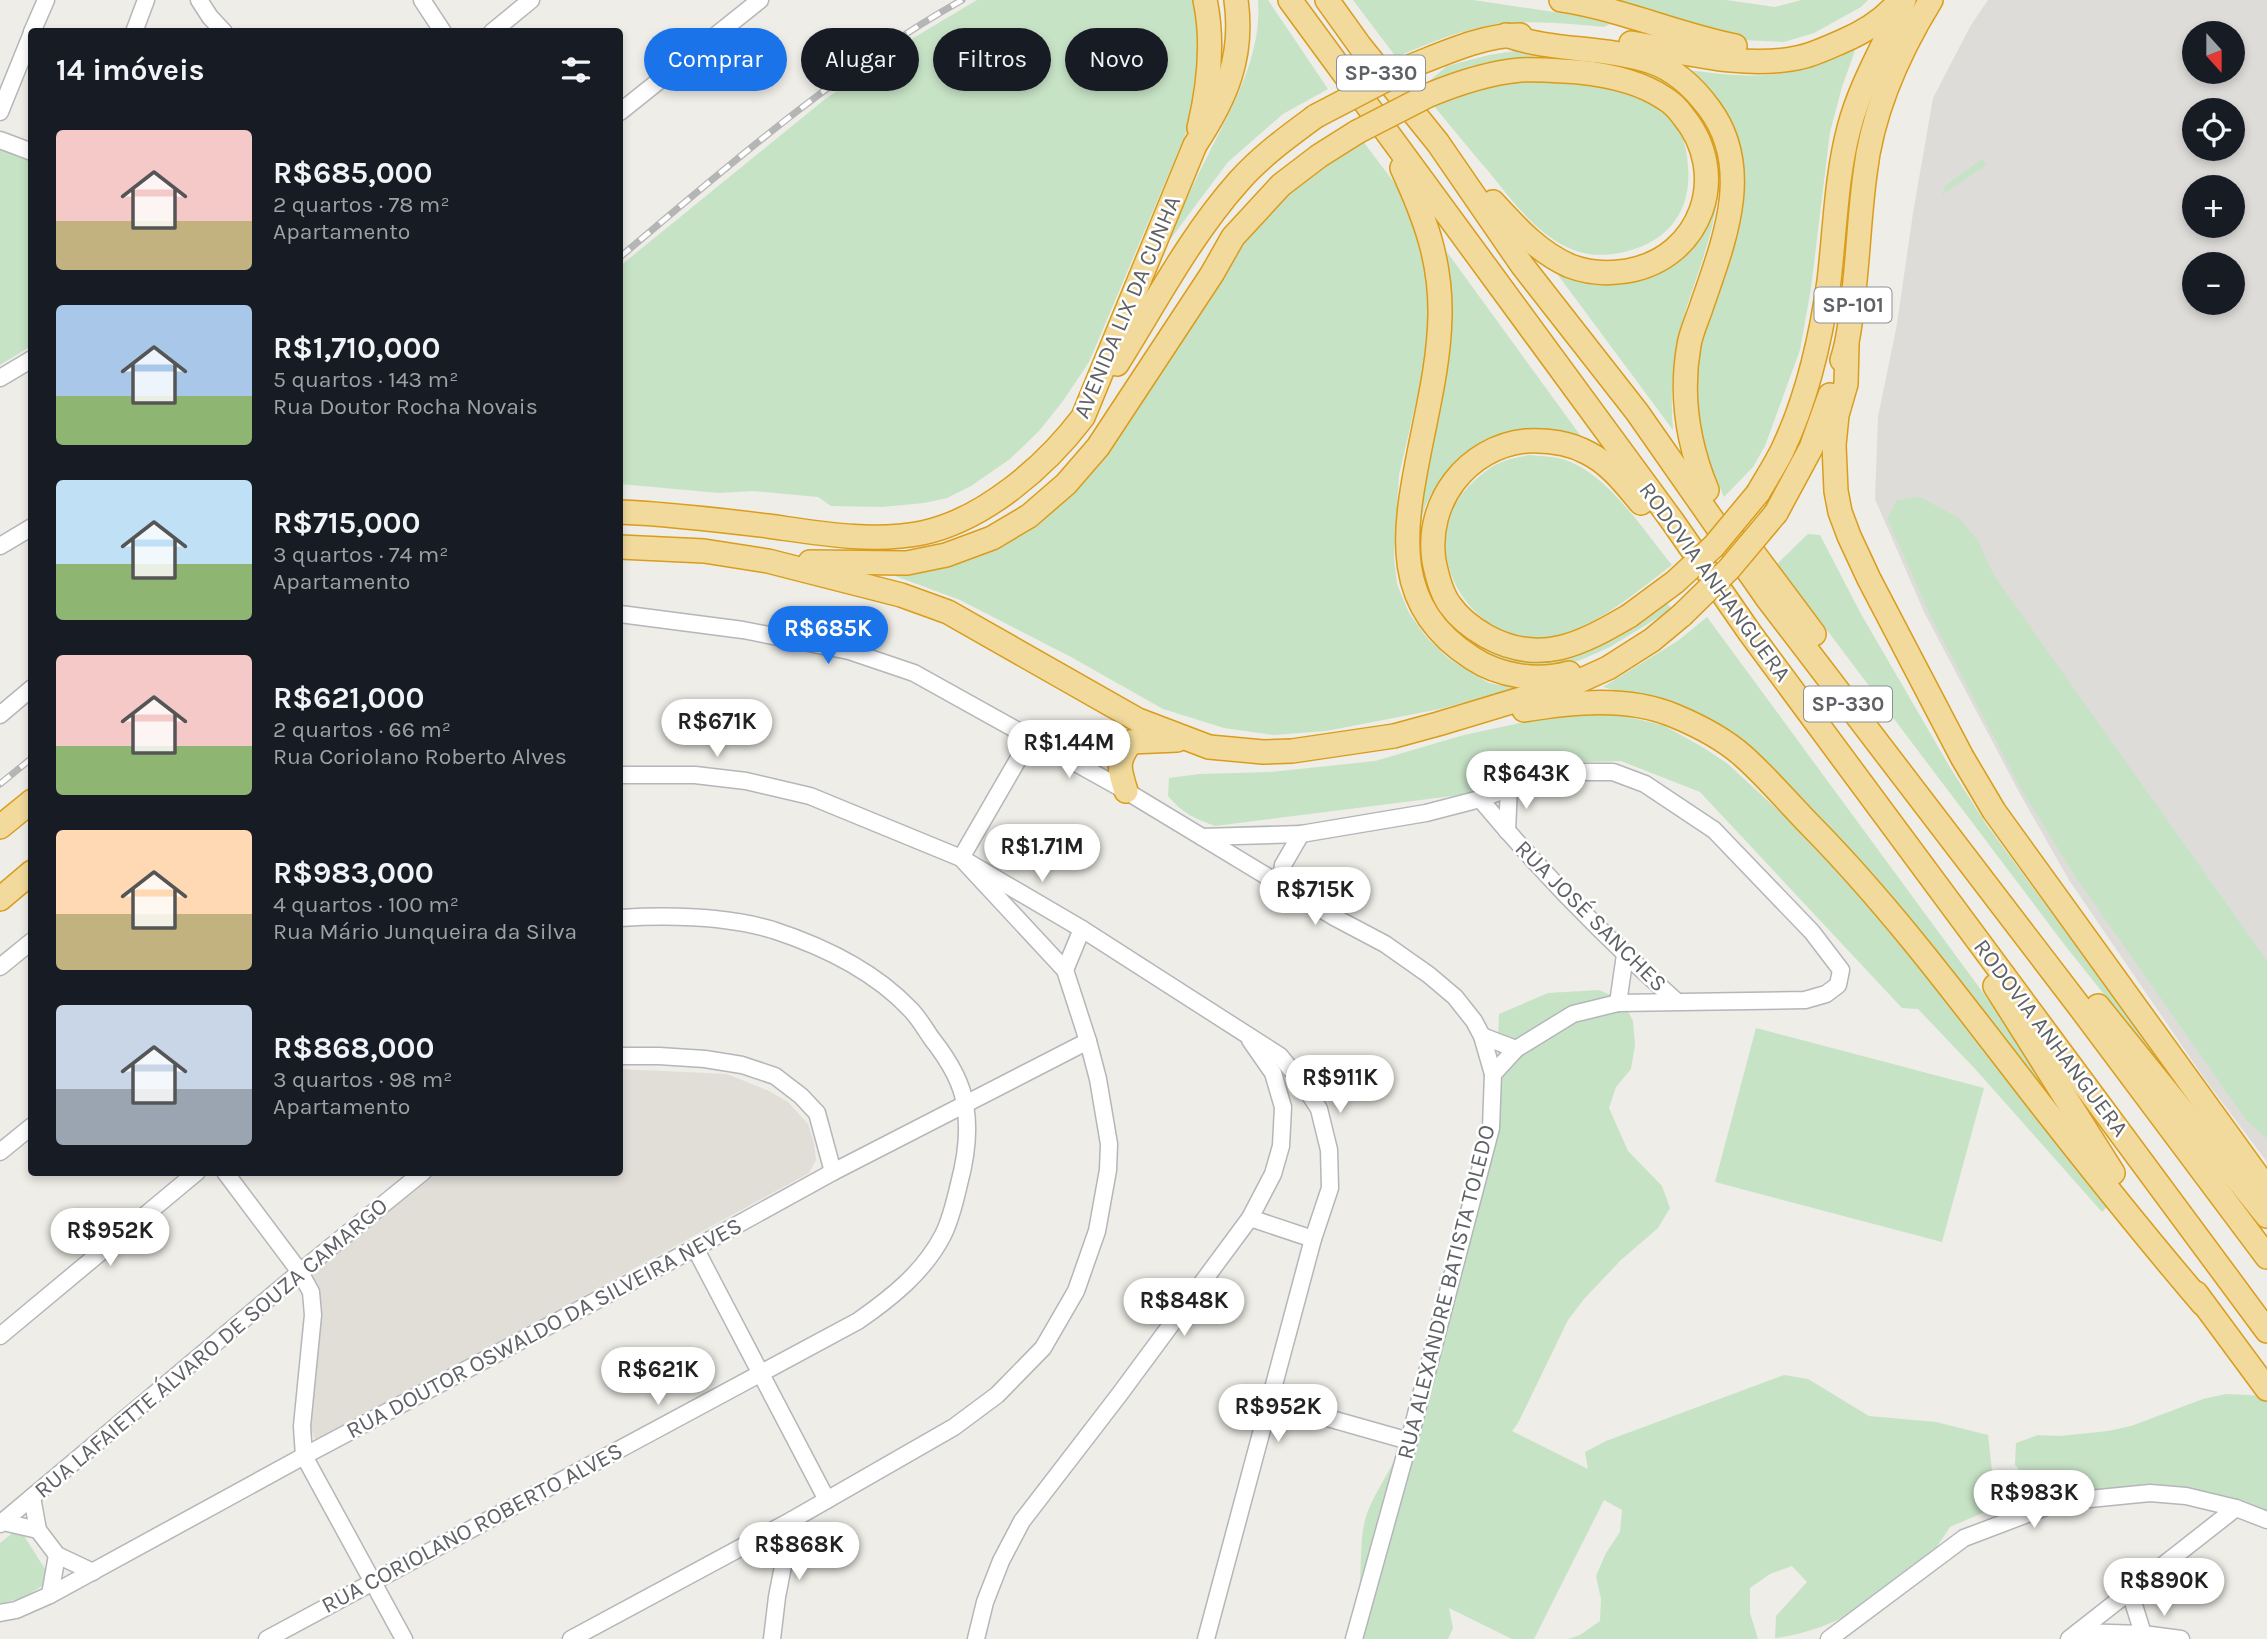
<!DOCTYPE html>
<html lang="pt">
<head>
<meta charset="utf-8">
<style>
	body { margin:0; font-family:Karla,sans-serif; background:#242831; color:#f1f3f6; height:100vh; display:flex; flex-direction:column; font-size:26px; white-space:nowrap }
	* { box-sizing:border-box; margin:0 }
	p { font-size:23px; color:#9ea1a6 }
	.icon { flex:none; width:38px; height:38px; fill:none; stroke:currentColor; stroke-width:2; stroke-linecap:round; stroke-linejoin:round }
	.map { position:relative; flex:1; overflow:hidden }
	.side { position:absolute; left:28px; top:28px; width:595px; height:1148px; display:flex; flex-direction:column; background:#171b24; border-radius:7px; box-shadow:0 4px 10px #0003 }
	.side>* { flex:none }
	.top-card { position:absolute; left:644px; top:28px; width:665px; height:63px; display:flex; gap:14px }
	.needle { width:46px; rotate:159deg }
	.controls { position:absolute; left:2182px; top:21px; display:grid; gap:14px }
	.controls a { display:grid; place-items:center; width:63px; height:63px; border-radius:50%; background:#171b24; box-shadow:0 4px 10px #0003; font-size:35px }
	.price { position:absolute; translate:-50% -60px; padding:0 16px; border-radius:24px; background:#fff; color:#222; font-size:23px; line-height:46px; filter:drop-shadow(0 2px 4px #0008) }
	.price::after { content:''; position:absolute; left:50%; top:42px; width:21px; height:16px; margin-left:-10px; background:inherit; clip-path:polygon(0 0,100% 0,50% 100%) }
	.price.active { background:#1a73e8; color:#fff }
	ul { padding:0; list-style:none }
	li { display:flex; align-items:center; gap:21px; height:175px; padding:0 28px }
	li span { display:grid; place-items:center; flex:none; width:196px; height:140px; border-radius:7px; color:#555 }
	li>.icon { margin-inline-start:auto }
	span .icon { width:84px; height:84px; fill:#fffc; stroke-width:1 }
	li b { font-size:30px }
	h2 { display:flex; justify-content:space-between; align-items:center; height:84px; padding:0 28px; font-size:30px }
	.pill { padding:0 24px; border-radius:32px; background:#171b24; box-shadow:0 4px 10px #0003; font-size:24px; line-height:63px }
	.pill.active { background:#1a73e8; color:#fff }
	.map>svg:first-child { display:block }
	.industrial { fill:#dddcd9; fill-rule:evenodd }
	.education { fill:#e1ded8 }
	.green { fill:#c7e3c6 }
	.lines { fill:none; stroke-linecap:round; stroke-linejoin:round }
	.minor-casing { stroke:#b4b6b9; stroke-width:19 }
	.highway-casing { stroke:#da9c1b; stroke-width:26 }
	.minor { stroke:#fff; stroke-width:16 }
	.highway { stroke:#f1da9b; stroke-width:23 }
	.rail-casing { stroke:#b4b5b5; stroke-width:7 }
	.rail { stroke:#fff; stroke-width:4.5; stroke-dasharray:13; stroke-linecap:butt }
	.highway-bridge-casing { stroke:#da9c1b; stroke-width:26; stroke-linecap:butt }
	.highway-bridge { stroke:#f1da9b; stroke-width:23 }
	.labels { text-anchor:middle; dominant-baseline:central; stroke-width:5; stroke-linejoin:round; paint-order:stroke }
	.shield { fill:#fff; stroke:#8e9093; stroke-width:2 }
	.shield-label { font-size:21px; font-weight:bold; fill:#5e6165 }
	.street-label { font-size:23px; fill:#5e6165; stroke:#fff }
</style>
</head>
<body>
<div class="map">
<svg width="2267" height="1639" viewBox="0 0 2267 1639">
	<rect width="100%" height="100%" fill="#eeede7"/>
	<path class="industrial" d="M 1988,0 L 2267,0 L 2267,1162 L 2204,1078 L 2069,880 L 2019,792 L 1924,612 L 1875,499 L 1878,417 L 1897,324 L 1913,213 L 1933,98 L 1971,25 ZM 2194,33 L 2233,33 L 2233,72 L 2194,72 ZM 2194,110 L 2233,110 L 2233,149 L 2194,149 ZM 2194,187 L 2233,187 L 2233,226 L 2194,226 ZM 2194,264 L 2233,264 L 2233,303 L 2194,303 Z"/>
	<path class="education" d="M 620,1069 L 727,1074 L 769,1091 L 788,1102 L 808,1124 L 814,1143 L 816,1160 L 809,1173 L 316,1442 L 311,1429 L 320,1321 L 307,1273 L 433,1173 L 620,1172 Z"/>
	<g class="green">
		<path d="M 977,0 L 1198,0 L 1201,19 L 1194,114 L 1089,362 L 1063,401 L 1039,431 L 1010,459 L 971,486 L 947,498 L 924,503 L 882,507 L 831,506 L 818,497 L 753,491 L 719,493 L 620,484 L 620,266 L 824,100 L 905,43 Z"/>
		<path d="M 1258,0 L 1268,0 L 1328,89 L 1283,114 L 1228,162 L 1163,249 C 1179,215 1195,180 1212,147 C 1235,102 1262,53 1258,0 Z"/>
		<path d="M 1353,0 L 1473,0 L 1587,17 L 1610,24 L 1604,27 C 1570,24 1535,20 1500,24 C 1464,28 1430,43 1396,57 Z"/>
		<path d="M 1606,0 L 1726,0 L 1775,7 L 1801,0 L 1868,0 L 1861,7 L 1814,33 L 1784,42 L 1741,40 Z"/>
		<path d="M 1857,45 L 1842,87 L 1830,132 L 1811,288 L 1800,350 L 1765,446 L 1753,467 L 1724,497 L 1704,451 L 1692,386 L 1739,168 L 1683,69 C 1756,80 1790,80 1857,45 Z"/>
		<path d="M 1521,50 C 1565,55 1617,55 1657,74 C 1675,83 1689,98 1700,114 C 1747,182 1693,270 1678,339 C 1671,372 1671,397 1673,430 L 1549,263 L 1662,264 L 1711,183 L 1668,91 L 1467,70 L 1428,82 L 1447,66 L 1489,55 Z"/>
		<path d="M 1531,79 C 1562,80 1596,79 1626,89 C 1643,95 1664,107 1674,122 C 1684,136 1687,150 1688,167 C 1692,213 1666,244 1620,253 C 1602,256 1587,256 1569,248 C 1535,233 1511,199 1489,172 C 1470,150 1452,128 1434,106 L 1474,89 Z"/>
		<path d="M 1362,140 L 1396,185 L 1418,238 L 1427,285 L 1428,331 L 1421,381 L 1399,475 L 1394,557 L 1397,584 L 1409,613 L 1427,638 L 1449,659 L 1489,683 L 1515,688 L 1440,709 L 1326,731 L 1274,735 L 1224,728 L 1163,709 L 1071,657 L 960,600 L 887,573 L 1060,498 L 1269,202 Z"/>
		<path d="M 0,147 L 32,153 L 31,346 L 0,365 Z"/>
		<path d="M 1982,159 L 1986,165 L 1942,195 L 1945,186 Z"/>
		<path d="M 1447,252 L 1583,439 C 1568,436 1551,430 1536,429 C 1506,428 1474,441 1454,463 C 1439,480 1425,499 1421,522 C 1407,600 1476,673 1554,661 C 1589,655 1637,622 1667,603 L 1672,609 L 1610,647 L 1583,659 L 1560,667 L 1506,665 L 1453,633 L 1421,587 L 1414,520 L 1452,337 Z"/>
		<path d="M 1529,455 C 1539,456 1551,456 1562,459 C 1606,471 1643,530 1672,565 C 1640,589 1607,618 1569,632 C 1483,665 1406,554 1468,487 C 1478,477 1489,467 1502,462 C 1510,458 1520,457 1529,455 Z"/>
		<path d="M 1920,497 L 1959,518 L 1978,541 L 1995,577 L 2267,961 L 2267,1139 L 2246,1120 L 2077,879 L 2021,789 L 1931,617 L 1887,518 L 1897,500 Z"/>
		<path d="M 1808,534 L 1820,535 L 1861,614 L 1951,769 L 1986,824 L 2207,1123 L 2067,948 L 1777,564 Z"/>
		<path d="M 1707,617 L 1998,1013 L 2081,1138 L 1905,917 L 1667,703 L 1603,687 L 1679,640 Z"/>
		<path d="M 1610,713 L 1663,725 L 1704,748 L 1728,764 L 1795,826 L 1873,908 L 2110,1204 L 2102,1212 L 1977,1071 L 1918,1009 L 1902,1008 L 1700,792 L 1621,761 L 1550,763 L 1492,791 L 1215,826 C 1195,819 1181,812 1168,796 L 1169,778 L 1199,774 L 1271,772 L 1375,761 L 1464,735 L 1553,716 Z"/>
		<path d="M 1599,990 L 1622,1000 L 1633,1021 L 1635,1045 L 1631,1069 L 1616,1087 L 1609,1108 L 1628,1151 L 1662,1186 L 1670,1208 L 1658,1228 L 1621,1260 L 1584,1299 L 1568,1320 L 1518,1423 L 1512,1431 L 1588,1469 L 1585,1452 L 1606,1441 L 1784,1375 L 1808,1379 L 1869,1416 L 1936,1422 L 1988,1435 L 1996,1507 L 1950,1527 L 1936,1548 L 1928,1570 C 1880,1597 1831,1632 1775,1638 L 1776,1616 L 1807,1582 L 1792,1566 L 1770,1574 L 1750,1588 L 1750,1613 L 1758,1639 L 1568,1639 L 1580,1635 L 1600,1621 L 1601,1599 L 1596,1576 L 1606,1553 L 1620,1532 L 1622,1510 L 1604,1500 L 1534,1639 L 1512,1639 L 1449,1608 L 1453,1628 L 1448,1639 L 1352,1639 C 1347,1619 1358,1601 1360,1581 C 1362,1555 1359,1530 1370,1506 C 1383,1478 1410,1443 1407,1411 L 1495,1116 L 1499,1014 L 1548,993 Z"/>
		<path d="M 1756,1028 L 1984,1088 L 1942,1242 L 1715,1182 Z"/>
		<path d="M 2226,1394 L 2267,1396 L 2267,1524 C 2241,1512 2199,1488 2171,1486 C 2138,1483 2086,1494 2052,1499 L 2030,1482 L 2015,1465 L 2016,1443 L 2038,1435 L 2060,1436 L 2108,1431 L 2131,1426 L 2203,1399 Z"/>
		<path d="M 19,1528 L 52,1580 L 24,1597 L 0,1604 L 0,1543 Z"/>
	</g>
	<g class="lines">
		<defs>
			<g id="minor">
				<path d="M 199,0 L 210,17 L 224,32"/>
				<path d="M 422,0 L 443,32"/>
				<path d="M 32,32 L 46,0"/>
				<path d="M 134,32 L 146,0"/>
				<path d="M 492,32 L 531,0"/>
				<path d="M 0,112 L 32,33"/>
				<path d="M 620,112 L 760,0"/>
				<path d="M 0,140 L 32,152"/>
				<path d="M 0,378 L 32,359"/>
				<path d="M 0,546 L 32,527"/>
				<path d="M 620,614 L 743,630 L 849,651 L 914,673 L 1126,791 L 1334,917 L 1385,944 L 1429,975 L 1455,997 L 1474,1021 L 1482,1036 L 1493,1074"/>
				<path d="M 0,715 L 32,688"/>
				<path d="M 620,775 L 695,775 L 746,781 L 810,796 L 961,858 L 1082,929 L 1280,1056 L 1303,1084 L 1319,1109 L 1329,1150 L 1330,1188 L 1313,1239 L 1206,1639"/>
				<path d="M 1480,799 C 1540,871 1606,938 1676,1001"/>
				<path d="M 1507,831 L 1509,787"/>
				<path d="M 1202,837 L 1301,834 L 1426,813 L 1480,799 L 1543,776 L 1581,772 L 1613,772 L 1645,784 L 1714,830 L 1812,932 L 1841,970 L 1838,985 L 1826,994 L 1805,1000 L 1618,1003 L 1573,1014 L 1516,1049 L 1493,1074 L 1491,1128 L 1409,1441 L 1354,1639"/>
				<path d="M 1280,884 L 1283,865 L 1301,834"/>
				<path d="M 0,967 L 32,941"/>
				<path d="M 1065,970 L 1082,929"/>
				<path d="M 1618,1003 L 1625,955"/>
				<path d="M 1482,1036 L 1516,1049"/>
				<path d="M 620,1056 L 659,1056 L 705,1059 L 742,1065 L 775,1076 L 801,1096 L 817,1113 L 833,1172"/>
				<path d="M 0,1152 L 32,1126"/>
				<path d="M 225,1172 L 300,1272 L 311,1292 L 313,1315 L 302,1426 L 304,1456 L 404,1639"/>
				<path d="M 1250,1218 L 1313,1239"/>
				<path d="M 695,1248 L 827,1500"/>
				<path d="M 0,1336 L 197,1172"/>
				<path d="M 1271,1402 L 1409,1441"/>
				<path d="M 32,1497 L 38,1530 L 57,1555 L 93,1572"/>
				<path d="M 3,1522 L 38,1530"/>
				<path d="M 0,1524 L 300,1272 L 423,1172"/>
				<path d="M 2130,1592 L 2143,1634"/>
				<path d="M 50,1595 L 57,1555"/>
				<path d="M 0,1613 L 16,1610 L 50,1595 L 304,1456 L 695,1248 L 833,1172 L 1088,1041"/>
				<path d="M 2078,1632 L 2143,1634 L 2181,1639"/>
				<path d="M 267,1639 L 858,1321 C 891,1298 924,1272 943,1235 C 951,1219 955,1201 959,1184 C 966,1158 970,1132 965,1105 C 962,1082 947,1058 932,1039 C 925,1029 919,1018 910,1009 C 874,971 822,946 773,930 C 726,916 668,915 620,918"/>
				<path d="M 571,1639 L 792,1520 L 954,1427 L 997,1395 L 1043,1348 L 1076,1291 L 1097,1231 L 1108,1170 L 1109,1144 L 1098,1079 L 1088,1041 L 1065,970 L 961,858 L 1031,737"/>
				<path d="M 772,1639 L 777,1597 L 792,1520"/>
				<path d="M 976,1639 L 985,1602 L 1001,1561 L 1022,1521 L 1119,1395 L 1250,1218 L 1273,1174 L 1281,1146 L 1283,1107 L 1273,1073 L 1250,1040"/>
				<path d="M 1829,1639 L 1964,1538 L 2059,1502 L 2150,1493 L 2186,1496 L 2236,1508 L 2267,1520"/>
				<path d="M 2069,1639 L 2236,1508"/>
			</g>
			<g id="highway">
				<path d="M 1290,0 L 1673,522 L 1750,633 L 2267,1331"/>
				<path d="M 1327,0 L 1360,46 L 1438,143 L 1522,265 L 1637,412 L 1767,598 L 2079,1006 L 2267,1257"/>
				<path d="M 1561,0 C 1621,9 1676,34 1735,46"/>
				<path d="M 1506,35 C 1553,52 1605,46 1652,62 C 1675,70 1695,89 1709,108 C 1754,168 1724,241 1702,305 C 1698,318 1691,332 1689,345 C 1680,395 1688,444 1707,490"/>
				<path d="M 1631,43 C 1685,52 1743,69 1797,58 C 1813,55 1829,47 1843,41 C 1864,32 1886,18 1900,0"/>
				<path d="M 1414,65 C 1447,52 1484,35 1520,35"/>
				<path d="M 1429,95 C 1458,83 1488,73 1520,70 C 1539,69 1559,71 1579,72 C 1608,75 1639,81 1664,98 C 1671,102 1678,109 1683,116 C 1731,174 1702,258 1627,271 C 1608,274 1588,273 1570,266 C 1538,252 1516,227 1493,202"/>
				<path d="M 1199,128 C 1209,86 1214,42 1205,0"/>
				<path d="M 1402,168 C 1425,218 1441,260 1440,316 C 1439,363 1428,407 1419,453 C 1403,534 1392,607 1472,658 C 1499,676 1537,682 1569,673"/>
				<path d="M 1847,345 L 1846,384 L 1837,415 L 1834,445 L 1836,491 L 1840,512 L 1849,536 L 1869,579 L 1962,757 L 1994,811 L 2267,1189"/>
				<path d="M 1842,360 C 1848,343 1850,325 1852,307 C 1858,263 1859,218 1865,174 C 1872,112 1899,52 1931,0"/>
				<path d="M 1117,364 C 1156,302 1190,236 1239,181 C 1261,156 1289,136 1316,116"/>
				<path d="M 1758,493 C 1766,479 1775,465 1782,451 C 1807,399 1821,338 1829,281 C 1835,231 1836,177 1849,128 C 1861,82 1886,43 1904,0"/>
				<path d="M 620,512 C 669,514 719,520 768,526 C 818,533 871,543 922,533 C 984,520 1046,466 1083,417 L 1195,145 C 1226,98 1244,57 1236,0"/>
				<path d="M 1776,513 L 1811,448 L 1830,395"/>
				<path d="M 1746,543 L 1814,634"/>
				<path d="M 620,547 L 704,551 L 768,561 L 901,595 L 948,612 L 1138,720 L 1209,747 L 1263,752 L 1292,751 L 1394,736 L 1438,724 L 1577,682 L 1608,668 L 1652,640 L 1682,615"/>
				<path d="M 810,562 L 907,563 L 946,555 L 992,538 L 1029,516 L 1066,484 L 1098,447 L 1212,274 L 1233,237 L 1281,185 L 1319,156 L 1357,132"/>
				<path d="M 1629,616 C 1581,644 1540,666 1486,636 C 1472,628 1459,618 1450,605 C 1441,593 1437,576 1434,561 C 1425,502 1467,447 1526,441 C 1548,440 1568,442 1588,453 C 1610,464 1625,484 1641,503"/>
				<path d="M 1524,710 C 1573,702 1628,696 1675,716 C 1699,726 1724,739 1743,756 C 1768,778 1790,805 1814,829 C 1899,916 1971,1015 2046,1111 C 2097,1176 2149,1241 2203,1304"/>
				<path d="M 1031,737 L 1088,753 L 1106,752 L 1131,742 L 1177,740"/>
				<path d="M 1126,791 C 1119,768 1116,762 1131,742"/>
				<path d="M 0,827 L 32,801"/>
				<path d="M 0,899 L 32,872"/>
				<path d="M 1995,986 L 2113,1173"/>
				<path d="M 2098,1006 L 2267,1216"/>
				<path d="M 2196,1293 L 2267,1389"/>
			</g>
		</defs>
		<use href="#minor" class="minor-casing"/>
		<use href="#highway" class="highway-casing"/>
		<use href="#minor" class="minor"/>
		<use href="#highway" class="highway"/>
		<defs>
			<g id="rail">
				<path d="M 620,257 C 728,166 838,70 962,0"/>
				<path d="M 0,784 L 32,758"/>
			</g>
		</defs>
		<use href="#rail" class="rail-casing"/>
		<use href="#rail" class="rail"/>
		<defs>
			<g id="highway-bridge">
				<path d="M 1316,116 L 1414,65"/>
				<path d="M 1357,132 L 1429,95"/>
				<path d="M 1682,615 L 1729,569 L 1776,513"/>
				<path d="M 1629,616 L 1675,582 L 1714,546 L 1758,493"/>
			</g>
		</defs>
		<use href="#highway-bridge" class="highway-bridge-casing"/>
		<use href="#highway-bridge" class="highway-bridge"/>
	</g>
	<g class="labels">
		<g class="shield">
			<rect x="1337" y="55.5" width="88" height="35" rx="5"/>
			<rect x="1814.5" y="287.5" width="77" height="35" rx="5"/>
			<rect x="1804" y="686.5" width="88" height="35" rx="5"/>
		</g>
		<g class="shield-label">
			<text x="1381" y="73">SP-330</text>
			<text x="1853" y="305">SP-101</text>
			<text x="1848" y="704">SP-330</text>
		</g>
		<g class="street-label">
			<text transform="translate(1127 307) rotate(-67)">AVENIDA LIX DA CUNHA</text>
			<text transform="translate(1715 582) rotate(54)">RODOVIA ANHANGUERA</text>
			<text transform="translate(1591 916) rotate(45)">RUA JOSÉ SANCHES</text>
			<text transform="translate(2051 1038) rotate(53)">RODOVIA ANHANGUERA</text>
			<text transform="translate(1446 1292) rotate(-76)">RUA ALEXANDRE BATISTA TOLEDO</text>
			<text transform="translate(544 1328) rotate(-28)">RUA DOUTOR OSWALDO DA SILVEIRA NEVES</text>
			<text transform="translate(211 1348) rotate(-40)">RUA LAFAIETTE ÁLVARO DE SOUZA CAMARGO</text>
			<text transform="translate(472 1528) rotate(-28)">RUA CORIOLANO ROBERTO ALVES</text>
		</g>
	</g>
</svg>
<div class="controls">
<a><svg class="needle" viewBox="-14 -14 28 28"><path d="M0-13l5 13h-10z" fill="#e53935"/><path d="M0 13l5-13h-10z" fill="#9ea1a6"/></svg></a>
<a><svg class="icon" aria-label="locate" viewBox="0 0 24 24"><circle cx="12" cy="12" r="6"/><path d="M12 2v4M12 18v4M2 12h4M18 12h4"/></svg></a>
<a>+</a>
<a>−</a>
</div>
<b class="price active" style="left:828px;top:666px">R$685K</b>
<b class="price" style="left:717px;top:759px">R$671K</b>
<b class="price" style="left:1069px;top:780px">R$1.44M</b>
<b class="price" style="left:1526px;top:811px">R$643K</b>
<b class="price" style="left:1042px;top:884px">R$1.71M</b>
<b class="price" style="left:1315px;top:927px">R$715K</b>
<b class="price" style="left:1340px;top:1115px">R$911K</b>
<b class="price" style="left:110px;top:1268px">R$952K</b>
<b class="price" style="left:1184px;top:1338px">R$848K</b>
<b class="price" style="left:658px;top:1407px">R$621K</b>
<b class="price" style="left:1278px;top:1444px">R$952K</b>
<b class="price" style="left:2034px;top:1530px">R$983K</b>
<b class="price" style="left:799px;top:1582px">R$868K</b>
<b class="price" style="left:2164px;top:1618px">R$890K</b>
<div class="top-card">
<a class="pill active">Comprar</a>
<a class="pill">Alugar</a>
<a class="pill">Filtros</a>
<a class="pill">Novo</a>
</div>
<section class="side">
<h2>14 imóveis<svg class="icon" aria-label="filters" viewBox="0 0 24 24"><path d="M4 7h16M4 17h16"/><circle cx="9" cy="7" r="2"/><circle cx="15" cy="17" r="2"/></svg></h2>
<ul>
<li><span style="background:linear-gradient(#f6c9c9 65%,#c2b280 0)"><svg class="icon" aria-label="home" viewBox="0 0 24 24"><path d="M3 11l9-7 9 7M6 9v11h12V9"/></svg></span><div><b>R$685,000</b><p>2 quartos · 78 m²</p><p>Apartamento</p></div></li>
<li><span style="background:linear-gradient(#a9c7e8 65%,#8fb573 0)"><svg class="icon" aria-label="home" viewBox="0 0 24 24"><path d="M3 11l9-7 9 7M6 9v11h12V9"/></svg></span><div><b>R$1,710,000</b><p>5 quartos · 143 m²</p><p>Rua Doutor Rocha Novais</p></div></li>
<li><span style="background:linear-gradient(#bfe0f5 60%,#8fb573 0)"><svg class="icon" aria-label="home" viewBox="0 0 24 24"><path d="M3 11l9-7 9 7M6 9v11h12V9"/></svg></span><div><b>R$715,000</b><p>3 quartos · 74 m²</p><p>Apartamento</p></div></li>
<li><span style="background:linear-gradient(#f6c9c9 65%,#8fb573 0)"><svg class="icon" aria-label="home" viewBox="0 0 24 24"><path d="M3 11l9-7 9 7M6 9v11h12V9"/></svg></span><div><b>R$621,000</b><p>2 quartos · 66 m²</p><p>Rua Coriolano Roberto Alves</p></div></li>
<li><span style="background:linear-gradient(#ffd9b3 60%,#c2b280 0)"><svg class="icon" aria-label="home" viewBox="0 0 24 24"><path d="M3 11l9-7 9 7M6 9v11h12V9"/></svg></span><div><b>R$983,000</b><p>4 quartos · 100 m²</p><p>Rua Mário Junqueira da Silva</p></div></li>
<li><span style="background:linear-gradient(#c9d6e8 60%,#9aa5b1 0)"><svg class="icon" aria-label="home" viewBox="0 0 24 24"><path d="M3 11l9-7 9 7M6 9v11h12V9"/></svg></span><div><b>R$868,000</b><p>3 quartos · 98 m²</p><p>Apartamento</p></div></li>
</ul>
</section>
</div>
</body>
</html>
